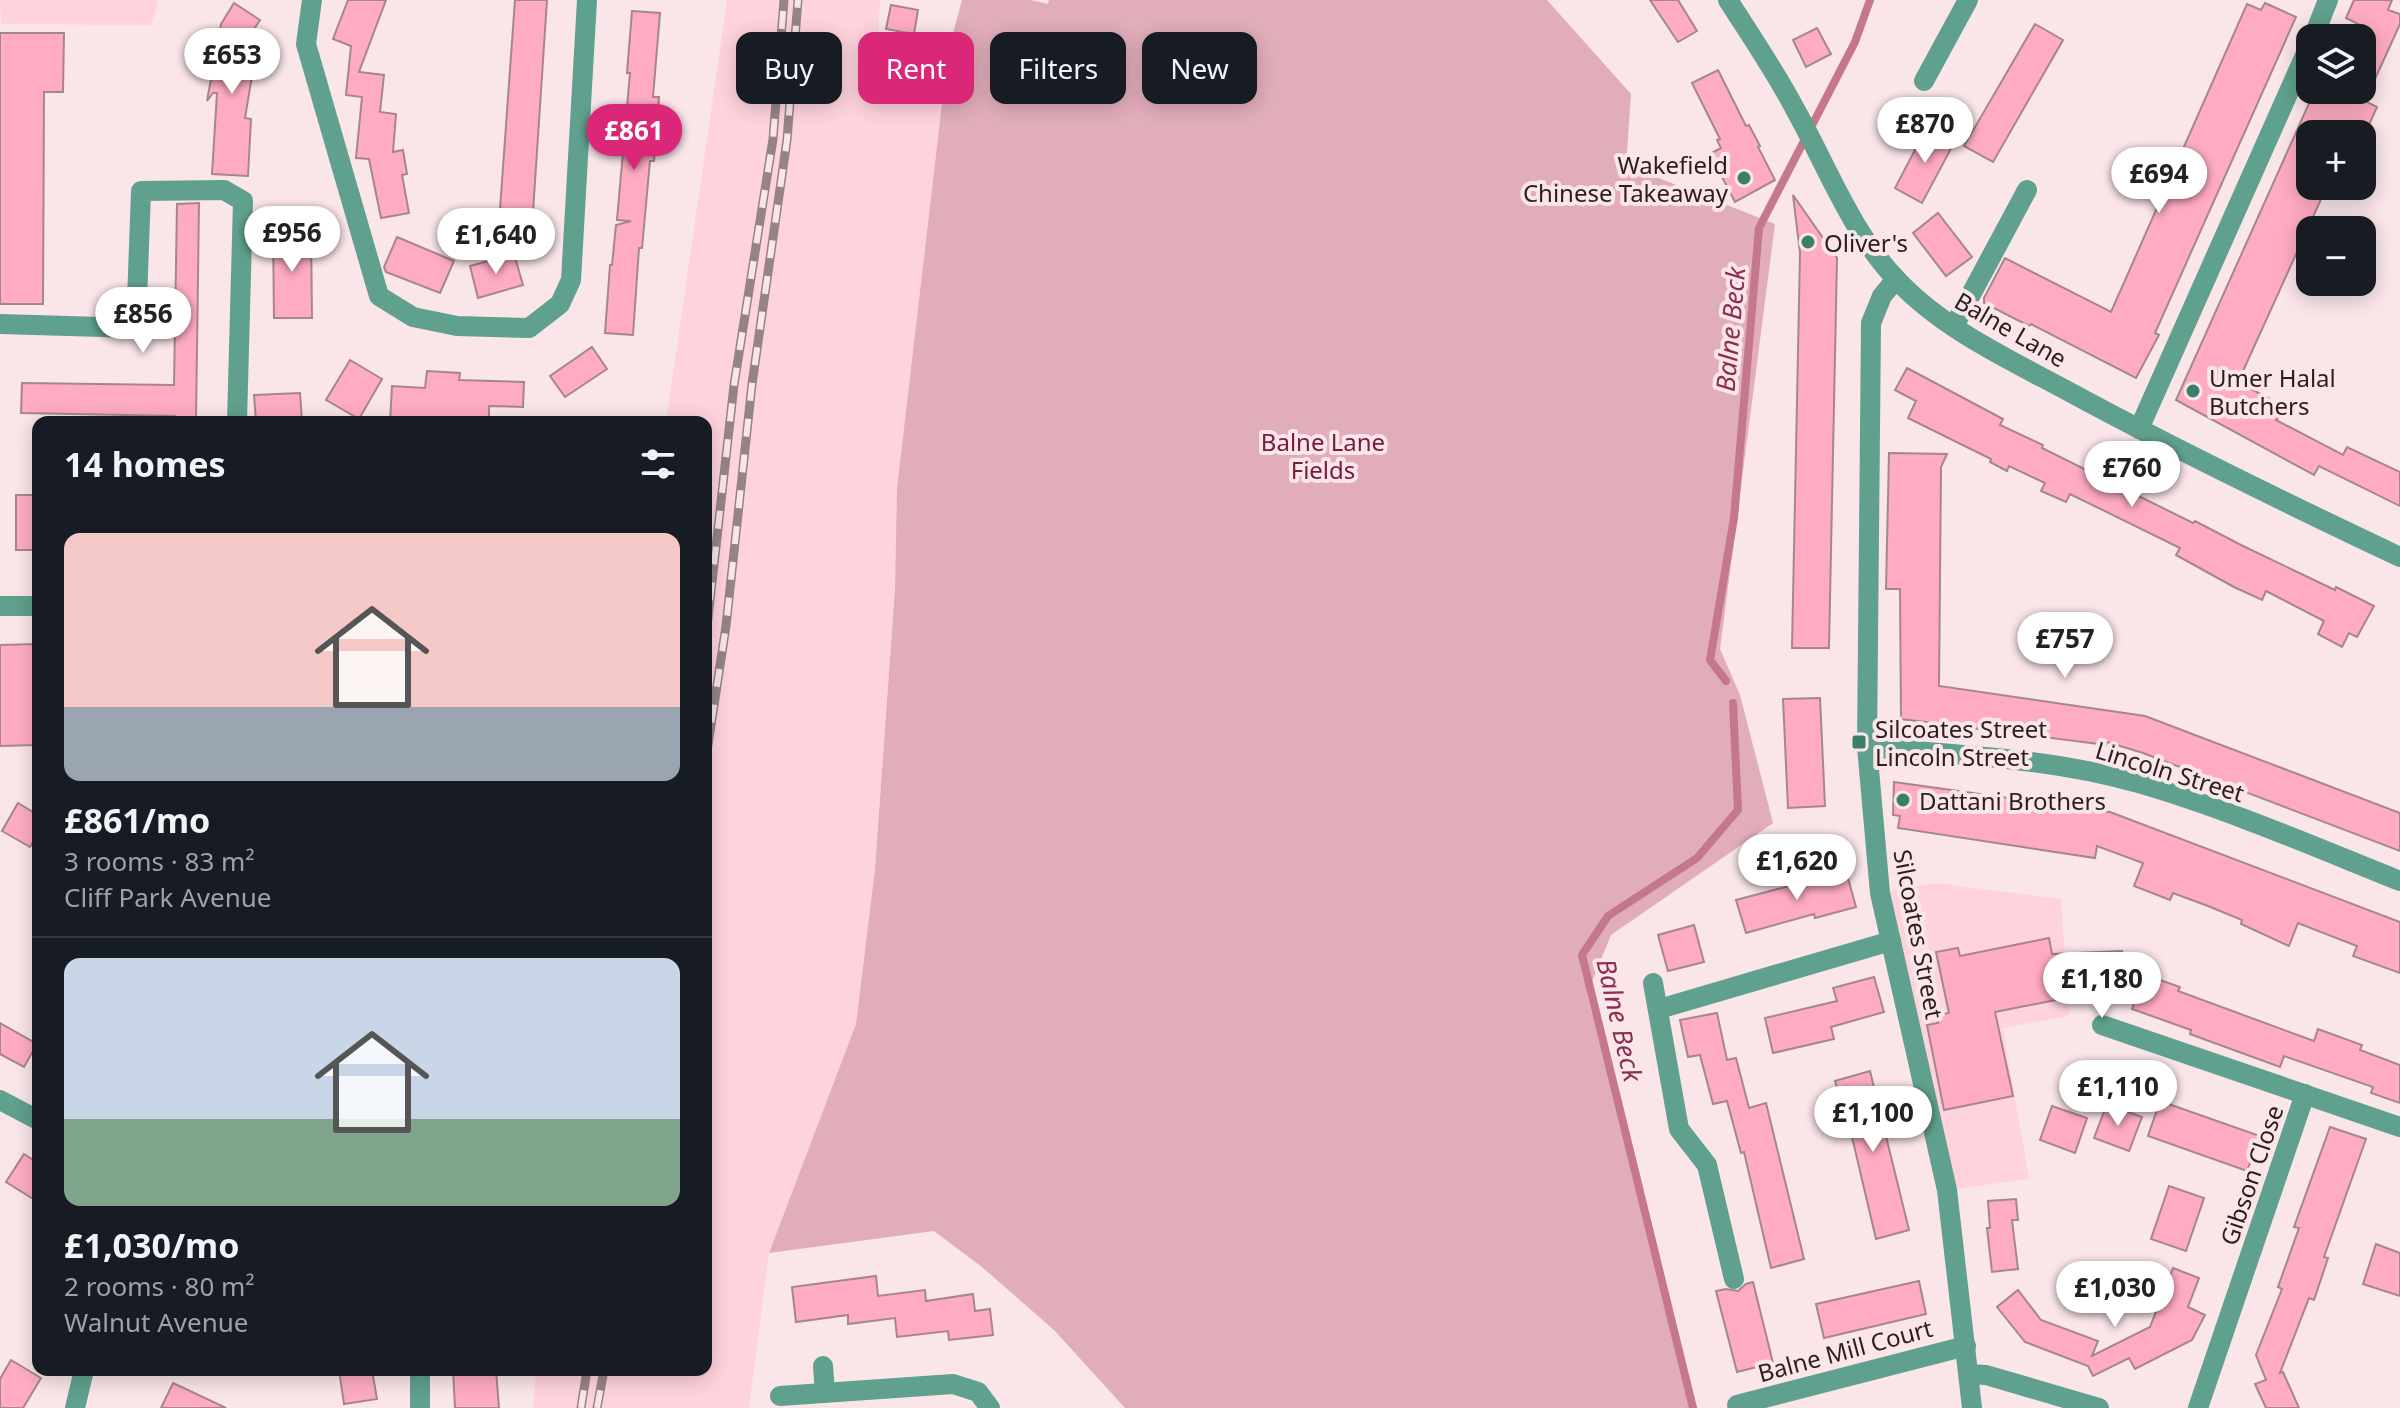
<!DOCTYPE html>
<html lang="en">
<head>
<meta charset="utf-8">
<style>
	body { margin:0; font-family:"Noto Sans",sans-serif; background:#242831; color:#f1f3f6; height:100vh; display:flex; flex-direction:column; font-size:30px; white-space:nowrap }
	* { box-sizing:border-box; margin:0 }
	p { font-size:26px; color:#9ea1a6 }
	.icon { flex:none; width:44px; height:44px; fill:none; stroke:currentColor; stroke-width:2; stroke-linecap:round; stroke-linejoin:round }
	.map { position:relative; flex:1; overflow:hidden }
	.details { position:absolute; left:32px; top:416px; width:680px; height:960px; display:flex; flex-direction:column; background:#171b24; border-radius:16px; box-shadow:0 4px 20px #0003 }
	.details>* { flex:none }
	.top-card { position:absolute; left:736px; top:32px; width:760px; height:72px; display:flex; gap:16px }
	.fabs { position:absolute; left:2296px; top:24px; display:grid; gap:16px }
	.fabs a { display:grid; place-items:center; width:80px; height:80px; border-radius:16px; background:#171b24; box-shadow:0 4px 20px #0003; font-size:40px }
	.price { position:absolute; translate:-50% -68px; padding:0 18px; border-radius:28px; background:#fff; color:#222; font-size:26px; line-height:52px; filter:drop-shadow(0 2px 4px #0008) }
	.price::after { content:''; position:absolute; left:50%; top:48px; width:24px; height:18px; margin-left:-12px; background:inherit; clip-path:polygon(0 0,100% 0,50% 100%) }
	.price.current { background:#db2777; color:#fff }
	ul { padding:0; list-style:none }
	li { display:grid; align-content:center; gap:16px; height:424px; padding:0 32px }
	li+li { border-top:2px solid #363941 }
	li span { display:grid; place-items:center; height:248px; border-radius:16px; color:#555 }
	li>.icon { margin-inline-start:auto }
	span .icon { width:144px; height:144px; fill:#fffc; stroke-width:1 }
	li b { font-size:34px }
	h2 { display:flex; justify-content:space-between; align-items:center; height:96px; padding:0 32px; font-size:34px }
	.pill { padding:0 28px; border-radius:16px; background:#171b24; box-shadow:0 4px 20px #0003; font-size:28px; line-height:72px }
	.pill.current { background:#db2777; color:#fff }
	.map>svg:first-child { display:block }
	.built { fill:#ffd3dd }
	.green { fill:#e1adba }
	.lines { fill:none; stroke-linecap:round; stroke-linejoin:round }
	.stream { stroke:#c5778c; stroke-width:8 }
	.building { fill:#ffacc2; stroke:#a6868e; stroke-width:2 }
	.minor { stroke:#60a08e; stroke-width:20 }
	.tertiary { stroke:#60a08e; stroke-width:20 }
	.rail-casing { stroke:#958487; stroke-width:9 }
	.rail { stroke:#fae5e9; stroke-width:6; stroke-dasharray:18; stroke-linecap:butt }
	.poi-dot { fill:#3c7d6c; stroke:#fae5e9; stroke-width:3 }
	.labels { text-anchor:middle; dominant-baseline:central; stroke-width:8; stroke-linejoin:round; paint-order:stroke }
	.poi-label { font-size:24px; fill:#2b1e21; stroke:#fae5e9; text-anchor:start }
	.street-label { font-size:24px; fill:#2b1e21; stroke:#fae5e9 }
	.park-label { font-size:24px; fill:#771a3e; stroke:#fae5e9 }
	.water-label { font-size:26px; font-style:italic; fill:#8c2e4f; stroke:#fae5e9 }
</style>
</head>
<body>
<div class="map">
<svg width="2400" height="1408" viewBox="0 0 2400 1408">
	<rect width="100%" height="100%" fill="#fae5e9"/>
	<g class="built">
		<path d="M 0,0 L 158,0 L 151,25 L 1,24 Z"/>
		<path d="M 727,0 L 880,0 L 878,36 L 948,52 L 897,488 L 895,589 L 875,869 L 856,1024 L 769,1253 L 749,1408 L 533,1408 L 536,1370 L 706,1370 L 706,422 L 666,422 Z"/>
		<path d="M 1936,883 L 2061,899 L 2069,1016 L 2003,1028 L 2029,1179 L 1947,1190 L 1880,893 Z"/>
	</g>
	<path class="green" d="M 962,0 L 1031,0 L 1048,4 L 1049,0 L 1547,0 L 1631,94 L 1626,165 L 1775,224 L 1720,649 L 1740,695 L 1773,823 L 1611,935 L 1587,994 L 1697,1408 L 1125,1408 L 1054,1330 L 982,1267 L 934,1231 L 769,1253 L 856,1024 L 875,869 L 895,589 L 897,488 L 948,52 Z"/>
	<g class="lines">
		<g class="stream">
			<path d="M 1726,681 L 1710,660 L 1734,518 L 1759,228 L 1855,42 L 1870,0"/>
			<path d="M 1693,1408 L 1582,955 L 1608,916 L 1697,858 L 1738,810 L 1733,703"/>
		</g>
	</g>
	<g class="building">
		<path d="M 348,0 L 386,0 L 359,72 L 384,75 L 380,112 L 396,114 L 393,152 L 403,150 L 407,174 L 402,175 L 409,213 L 381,218 L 369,159 L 356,158 L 362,97 L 346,95 L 351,46 L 333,39 Z"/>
		<path d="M 515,0 L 547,0 L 533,212 L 500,209 Z"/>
		<path d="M 1650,0 L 1678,0 L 1697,31 L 1678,42 Z"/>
		<path d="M 2354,0 L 2392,0 L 2388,10 L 2400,14 L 2400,24 L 2365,101 L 2377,107 L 2365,134 L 2310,134 L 2310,186 L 2327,186 L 2238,382 L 2270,399 L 2267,412 L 2278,418 L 2276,420 L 2343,455 L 2347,447 L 2400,472 L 2400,506 L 2319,466 L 2314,475 L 2176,400 L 2315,90 L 2362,90 L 2362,26 L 2346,18 Z"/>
		<path d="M 234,3 L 260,20 L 230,66 L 253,70 L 245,118 L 251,119 L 248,176 L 212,174 L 217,93 L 213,93 L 207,101 L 221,24 Z"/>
		<path d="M 2265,3 L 2296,17 L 2155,333 L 2159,335 L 2136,378 L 2031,324 L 2029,326 L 1984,303 L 1984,298 L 2005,258 L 2111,312 L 2247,4 L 2261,10 Z"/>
		<path d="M 891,5 L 918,10 L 914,34 L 886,29 Z"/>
		<path d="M 632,11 L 660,13 L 653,97 L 659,97 L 657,129 L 654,161 L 650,161 L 642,248 L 639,248 L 633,335 L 605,333 L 610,265 L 612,265 L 616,225 L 631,221 L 617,220 L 630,73 L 627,73 Z"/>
		<path d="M 2035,24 L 2063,40 L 1993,162 L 1964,146 Z"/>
		<path d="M 1817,28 L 1831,54 L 1806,67 L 1793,40 Z"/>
		<path d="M 0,33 L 64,33 L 63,92 L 44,92 L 43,304 L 0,304 Z"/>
		<path d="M 1718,70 L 1746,126 L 1749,125 L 1760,146 L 1758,147 L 1775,180 L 1735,202 L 1710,154 L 1721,148 L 1717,140 L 1720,139 L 1692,83 Z"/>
		<path d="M 1927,127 L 1955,141 L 1922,203 L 1895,188 Z"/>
		<path d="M 1793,195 L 1837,258 L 1829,648 L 1792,648 L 1800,253 Z"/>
		<path d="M 199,203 L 196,422 L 175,422 L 175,416 L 21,413 L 22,383 L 174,385 L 177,204 Z"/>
		<path d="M 1938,213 L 1972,257 L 1946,276 L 1913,233 Z"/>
		<path d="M 273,229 L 311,229 L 312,318 L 274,318 Z"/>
		<path d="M 397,237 L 454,261 L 440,293 L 386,272 L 384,267 Z"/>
		<path d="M 514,254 L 523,285 L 478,298 L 470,266 Z"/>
		<path d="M 592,347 L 607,369 L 565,397 L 550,376 Z"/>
		<path d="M 350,360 L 382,379 L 359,419 L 326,400 Z"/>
		<path d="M 1907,368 L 2003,419 L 2000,425 L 2043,445 L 2042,448 L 2193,523 L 2195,521 L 2241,545 L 2335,590 L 2336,587 L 2374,606 L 2357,637 L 2349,633 L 2342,647 L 2318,634 L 2324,621 L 2266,591 L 2262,600 L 2234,587 L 2176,555 L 2180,548 L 2070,494 L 2066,502 L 2041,491 L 2045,483 L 2009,466 L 2007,471 L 1990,462 L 1991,459 L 1908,418 L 1916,401 L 1895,390 Z"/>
		<path d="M 427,371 L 460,373 L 459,380 L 524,382 L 523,407 L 489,406 L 489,422 L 390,422 L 392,386 L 425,388 Z"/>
		<path d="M 300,393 L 302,422 L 256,422 L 254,395 Z"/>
		<path d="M 1889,453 L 1947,454 L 1941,467 L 1939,686 L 2145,716 L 2400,813 L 2400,851 L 2143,753 L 2107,742 L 2106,745 L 1901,719 L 1900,589 L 1886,589 Z"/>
		<rect x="16" y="495" width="22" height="55"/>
		<path d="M 35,644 L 37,745 L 0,746 L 0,645 Z"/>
		<path d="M 1820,698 L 1825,806 L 1788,808 L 1783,699 Z"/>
		<path d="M 1894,782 L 2110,812 L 2400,922 L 2400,973 L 2353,956 L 2357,946 L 2298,923 L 2289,946 L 2241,924 L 2242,920 L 2208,906 L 2173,893 L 2170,900 L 2134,886 L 2143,863 L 2097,846 L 2095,858 L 1898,828 L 1900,816 L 1893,815 Z"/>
		<path d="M 18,803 L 38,815 L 38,834 L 30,847 L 2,831 Z"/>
		<path d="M 1846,871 L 1856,907 L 1815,918 L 1814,914 L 1746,933 L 1736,900 Z"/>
		<path d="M 1694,925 L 1704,962 L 1668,971 L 1658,935 Z"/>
		<path d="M 2049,938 L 2052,954 L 2122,951 L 2123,967 L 2180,987 L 2178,991 L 2314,1041 L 2318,1029 L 2362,1045 L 2360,1050 L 2400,1065 L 2400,1103 L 2371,1093 L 2373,1087 L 2284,1056 L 2280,1067 L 2190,1034 L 2191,1030 L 2132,1009 L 2141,985 L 2059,987 L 2061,999 L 1995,1012 L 2013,1096 L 1944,1110 L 1927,1025 L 1938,1023 L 1936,1015 L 1949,1013 L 1936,952 L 1958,948 L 1960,956 Z"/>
		<path d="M 1874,977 L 1884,1012 L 1831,1027 L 1834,1039 L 1773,1053 L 1765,1018 L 1837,1001 L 1833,988 Z"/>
		<path d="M 1717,1013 L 1727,1060 L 1736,1058 L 1749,1108 L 1766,1103 L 1804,1259 L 1771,1268 L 1744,1152 L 1741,1153 L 1727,1101 L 1713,1104 L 1700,1055 L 1688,1057 L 1680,1020 Z"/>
		<path d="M 0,1023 L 37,1044 L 24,1067 L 0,1054 Z"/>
		<path d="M 1870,1071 L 1909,1230 L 1876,1239 L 1848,1120 L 1846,1121 L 1835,1081 Z"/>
		<path d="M 2160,1101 L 2260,1136 L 2247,1171 L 2148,1136 Z"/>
		<path d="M 2107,1104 L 2142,1117 L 2129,1151 L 2094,1138 Z"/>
		<path d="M 2052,1106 L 2087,1118 L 2075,1153 L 2040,1140 Z"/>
		<path d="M 2330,1127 L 2366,1139 L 2324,1257 L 2328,1258 L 2314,1300 L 2309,1298 L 2280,1373 L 2283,1372 L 2299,1408 L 2266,1408 L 2255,1384 L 2266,1380 L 2256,1355 L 2282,1289 L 2278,1287 L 2299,1228 L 2294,1227 Z"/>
		<path d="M 24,1154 L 38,1163 L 38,1202 L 6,1182 Z"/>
		<path d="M 2169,1186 L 2204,1198 L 2186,1251 L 2151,1239 Z"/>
		<path d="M 2016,1199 L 2018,1220 L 2012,1220 L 2018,1269 L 1992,1272 L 1987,1228 L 1990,1228 L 1988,1201 Z"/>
		<path d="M 2376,1244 L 2400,1253 L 2400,1296 L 2363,1284 Z"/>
		<path d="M 2173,1268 L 2199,1278 L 2188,1307 L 2205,1315 L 2192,1340 L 2135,1369 L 2129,1358 L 2093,1376 L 2088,1366 L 2025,1342 L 1997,1307 L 2018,1290 L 2041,1320 L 2098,1341 L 2092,1356 L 2150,1327 Z"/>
		<path d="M 876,1276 L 878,1296 L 925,1290 L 926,1301 L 973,1294 L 975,1311 L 990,1309 L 993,1335 L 949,1340 L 948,1331 L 897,1337 L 895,1318 L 848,1324 L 848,1315 L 796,1322 L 792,1287 Z"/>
		<path d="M 1919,1281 L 1926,1314 L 1824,1338 L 1816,1304 Z"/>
		<path d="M 1753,1282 L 1773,1363 L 1737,1372 L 1716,1291 L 1726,1289 L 1738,1291 L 1746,1284 Z"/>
		<path d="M 11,1360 L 41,1378 L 23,1408 L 0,1408 L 0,1379 Z"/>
		<path d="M 339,1370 L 372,1370 L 377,1399 L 344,1404 Z"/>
		<path d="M 453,1370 L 496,1370 L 499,1408 L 455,1408 Z"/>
		<path d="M 173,1383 L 226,1408 L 161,1408 Z"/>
	</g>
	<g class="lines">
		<g class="minor">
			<path d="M 312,0 L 306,44 L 379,296 L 413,317 L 457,326 L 529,328 L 560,304 L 571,280 L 587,0"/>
			<path d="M 2313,38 L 2328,0"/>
			<path d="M 1924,81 L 1968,0"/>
			<path d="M 1896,279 L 1882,296 L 1871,323 L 1867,747 L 1880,893 L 1947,1190 L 1972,1408"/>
			<path d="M 0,324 L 136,328 L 141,191 L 224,190 L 243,201 L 237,422"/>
			<path d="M 1954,326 L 2027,190"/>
			<path d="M 2139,429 L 2310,44"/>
			<path d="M 0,606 L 38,606"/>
			<path d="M 1867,747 C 1958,755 2050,758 2138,783 C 2225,808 2315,847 2400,881"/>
			<path d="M 1653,983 L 1679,1129 L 1707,1165 L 1734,1279"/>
			<path d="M 1659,1009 L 1891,941"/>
			<path d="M 2102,1025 L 2400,1127"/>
			<path d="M 0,1100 L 38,1120"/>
			<path d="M 823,1366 L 825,1393"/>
			<path d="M 1969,1374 L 1986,1375 L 2099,1408"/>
			<path d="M 780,1396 L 953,1384 L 978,1392 L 990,1408"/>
			<path d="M 1737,1405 L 1966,1346"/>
			<path d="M 75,1408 L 84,1370"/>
			<path d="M 420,1408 L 420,1370"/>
			<path d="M 2198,1408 L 2305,1094"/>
		</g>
		<path class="tertiary" d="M 1728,0 C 1751,36 1775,71 1795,109 C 1827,166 1851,232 1897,280 C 1942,328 2006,358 2064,389 C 2174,449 2286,503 2400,557"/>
		<defs>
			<g id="rail">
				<path d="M 706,636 L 734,385 L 773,139 L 784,0"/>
				<path d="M 706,758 L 726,626 L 752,384 L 787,140 L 798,0"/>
				<path d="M 581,1408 L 587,1370"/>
				<path d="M 597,1408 L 604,1370"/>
			</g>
		</defs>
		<use href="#rail" class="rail-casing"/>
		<use href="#rail" class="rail"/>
	</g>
	<g class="poi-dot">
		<circle cx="1744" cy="178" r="8"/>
		<circle cx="1808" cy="242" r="8"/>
		<circle cx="2193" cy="391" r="8"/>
		<rect x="1851" y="734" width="16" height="16" rx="4"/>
		<circle cx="1903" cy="800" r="8"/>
	</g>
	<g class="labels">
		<g class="poi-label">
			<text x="1728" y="164" text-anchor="end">Wakefield<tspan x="1728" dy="28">Chinese Takeaway</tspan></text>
			<text x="1824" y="242">Oliver's</text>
			<text x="2209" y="377">Umer Halal<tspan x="2209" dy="28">Butchers</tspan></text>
			<text x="1875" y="728">Silcoates Street<tspan x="1875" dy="28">Lincoln Street</tspan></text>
			<text x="1919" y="800">Dattani Brothers</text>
		</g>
		<g class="street-label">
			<text transform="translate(2011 329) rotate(30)">Balne Lane</text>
			<text transform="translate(2170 771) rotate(17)">Lincoln Street</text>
			<text transform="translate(1919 934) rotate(79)">Silcoates Street</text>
			<text transform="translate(2251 1175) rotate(-71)">Gibson Close</text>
			<text transform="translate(1845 1350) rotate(-15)">Balne Mill Court</text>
		</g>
		<g class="park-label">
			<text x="1323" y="441">Balne Lane<tspan x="1323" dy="28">Fields</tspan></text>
		</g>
		<g class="water-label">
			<text transform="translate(1730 329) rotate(-85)">Balne Beck</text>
			<text transform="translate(1620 1020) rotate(77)">Balne Beck</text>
		</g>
	</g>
</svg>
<div class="fabs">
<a><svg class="icon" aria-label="layers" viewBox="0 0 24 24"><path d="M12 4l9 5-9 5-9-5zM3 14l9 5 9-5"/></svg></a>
<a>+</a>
<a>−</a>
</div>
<b class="price" style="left:232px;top:96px">£653</b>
<b class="price" style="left:1925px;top:165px">£870</b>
<b class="price current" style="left:634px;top:172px">£861</b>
<b class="price" style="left:2159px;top:215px">£694</b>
<b class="price" style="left:292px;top:274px">£956</b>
<b class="price" style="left:496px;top:276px">£1,640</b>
<b class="price" style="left:143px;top:355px">£856</b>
<b class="price" style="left:2132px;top:509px">£760</b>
<b class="price" style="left:2065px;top:680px">£757</b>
<b class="price" style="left:1797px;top:902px">£1,620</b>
<b class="price" style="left:2102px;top:1020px">£1,180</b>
<b class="price" style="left:2118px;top:1128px">£1,110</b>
<b class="price" style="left:1873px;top:1154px">£1,100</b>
<b class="price" style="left:2115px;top:1329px">£1,030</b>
<div class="top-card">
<a class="pill">Buy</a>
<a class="pill current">Rent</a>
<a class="pill">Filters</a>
<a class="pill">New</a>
</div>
<section class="details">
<h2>14 homes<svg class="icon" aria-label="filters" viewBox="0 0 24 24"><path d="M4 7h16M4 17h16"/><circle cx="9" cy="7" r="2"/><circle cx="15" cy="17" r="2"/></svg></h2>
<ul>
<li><span style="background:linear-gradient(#f6c9c9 70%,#9aa5b1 0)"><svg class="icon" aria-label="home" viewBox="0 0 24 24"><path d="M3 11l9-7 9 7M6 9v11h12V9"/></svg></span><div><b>£861/mo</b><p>3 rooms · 83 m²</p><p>Cliff Park Avenue</p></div></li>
<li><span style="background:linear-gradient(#c9d6e8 65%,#7fa58c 0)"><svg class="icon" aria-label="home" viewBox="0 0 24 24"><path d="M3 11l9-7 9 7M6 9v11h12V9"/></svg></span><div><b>£1,030/mo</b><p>2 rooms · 80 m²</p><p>Walnut Avenue</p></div></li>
</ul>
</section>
</div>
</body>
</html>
